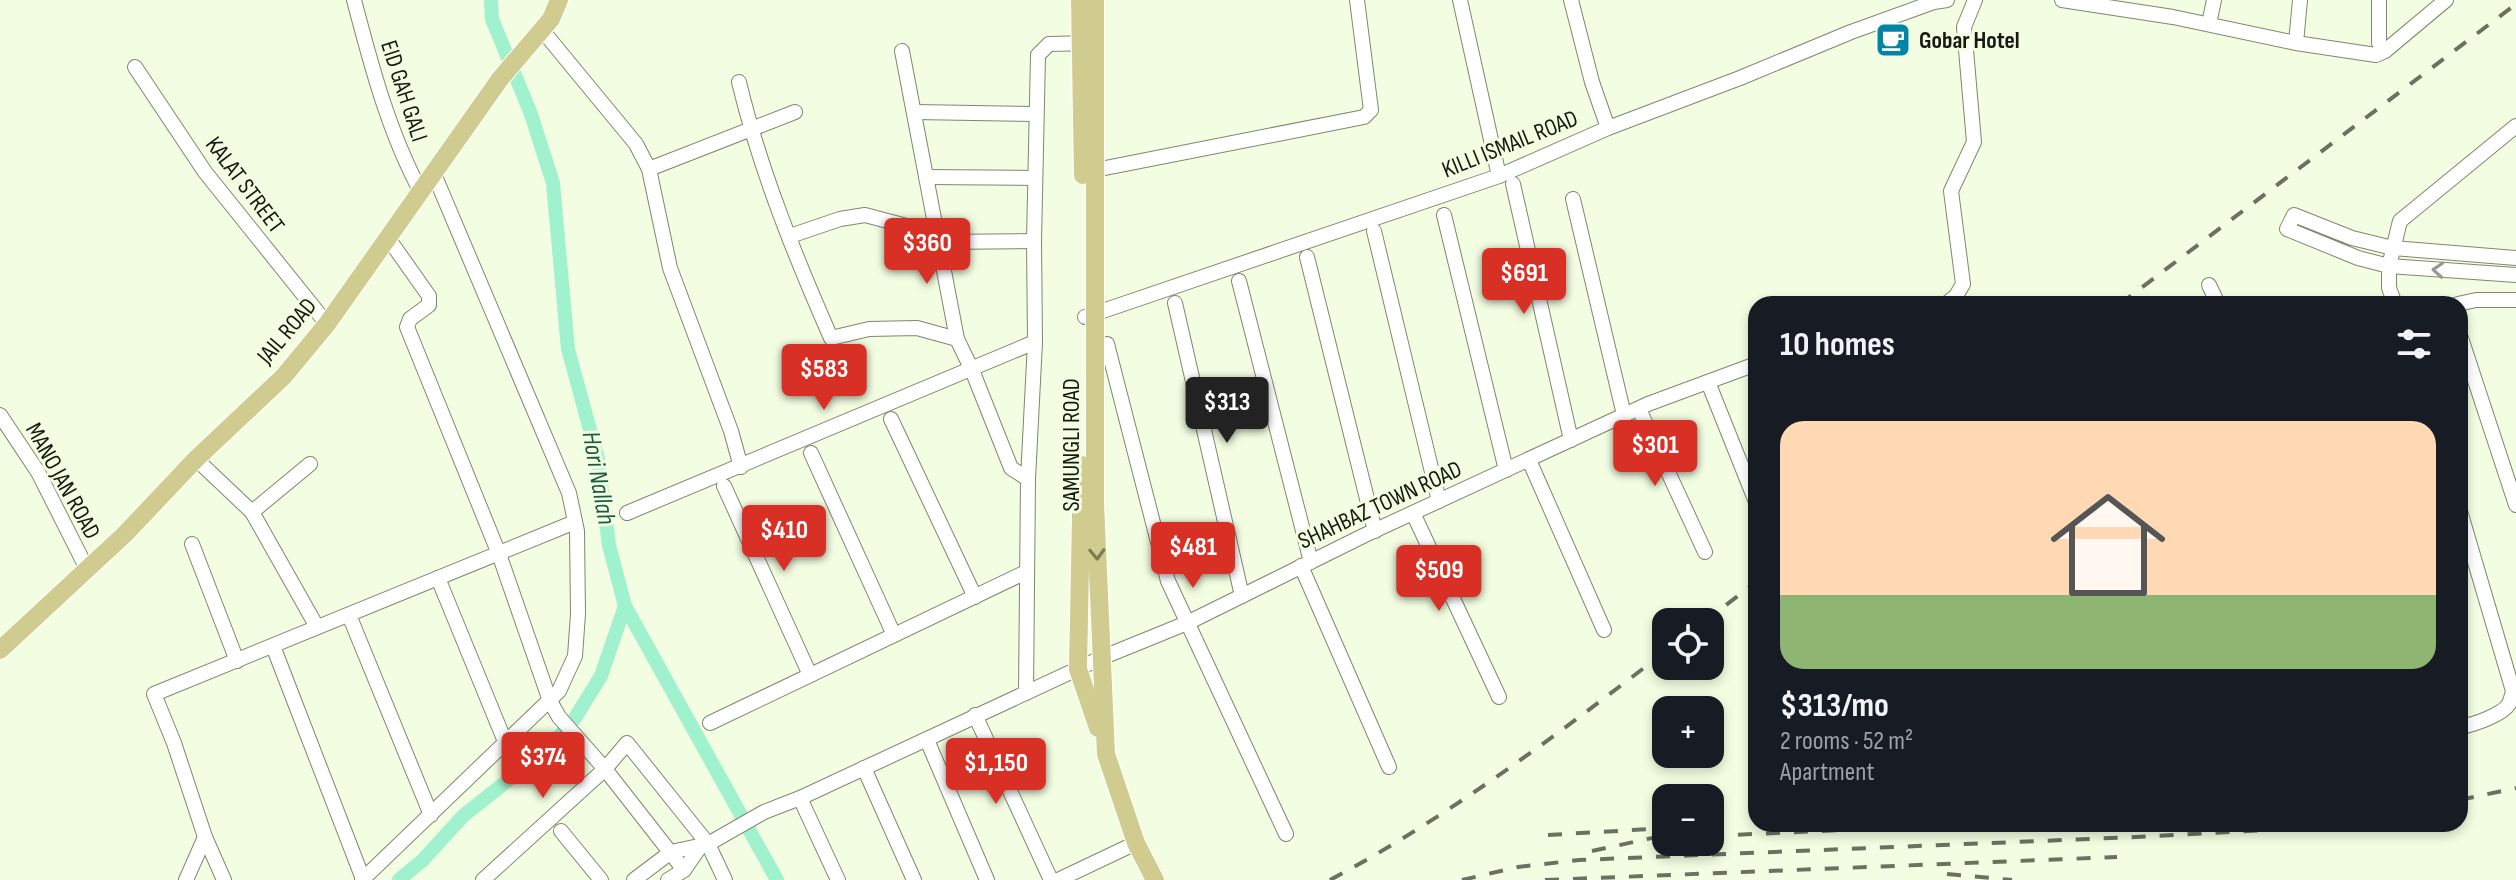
<!DOCTYPE html>
<html lang="en">
<head>
<meta charset="utf-8">
<style>
	body { margin:0; font-family:"Sofia Sans Condensed",sans-serif; background:#20242c; color:#f1f3f6; height:100vh; display:flex; flex-direction:column; font-size:30px; white-space:nowrap }
	* { box-sizing:border-box; margin:0 }
	p { font-size:26px; color:#9ea1a6 }
	.icon { flex:none; width:44px; height:44px; fill:none; stroke:currentColor; stroke-width:2; stroke-linecap:round; stroke-linejoin:round }
	.map { position:relative; flex:1; overflow:hidden }
	.panel { position:absolute; left:1748px; top:296px; width:720px; height:536px; display:flex; flex-direction:column; background:#171b24; border-radius:24px; box-shadow:0 4px 12px #0003 }
	.panel>* { flex:none }
	.fabs { position:absolute; left:1652px; top:608px; display:grid; gap:16px }
	.fabs a { display:grid; place-items:center; width:72px; height:72px; border-radius:16px; background:#171b24; box-shadow:0 4px 12px #0003; font-size:40px }
	.price { position:absolute; translate:-50% -68px; padding:0 18px; border-radius:8px; background:#d93025; color:#fff; font-size:26px; line-height:52px; filter:drop-shadow(0 2px 4px #0008) }
	.price::after { content:''; position:absolute; left:50%; top:48px; width:24px; height:18px; margin-left:-12px; background:inherit; clip-path:polygon(0 0,100% 0,50% 100%) }
	.price.current { background:#222; color:#fff }
	ul { padding:0; list-style:none }
	li { display:grid; align-content:center; gap:16px; height:424px; padding:0 32px }
	li span { display:grid; place-items:center; height:248px; border-radius:24px; color:#555 }
	li>.icon { margin-inline-start:auto }
	span .icon { width:144px; height:144px; fill:#fffc; stroke-width:1 }
	li b { font-size:34px }
	h2 { display:flex; justify-content:space-between; align-items:center; height:96px; padding:0 32px; font-size:34px }
	.map>svg:first-child { display:block }
	.lines { fill:none; stroke-linecap:round; stroke-linejoin:round }
	.canal { stroke:#a0f1cd; stroke-width:14 }
	.minor-casing { stroke:#7e886f; stroke-width:16 }
	.major-casing { stroke:#fff; stroke-width:20 }
	.minor { stroke:#fff; stroke-width:14 }
	.major { stroke:#d0cc8f; stroke-width:18 }
	.rail { stroke:#6a7160; stroke-width:4; stroke-dasharray:14 14; stroke-linecap:butt }
	.oneway { stroke:#969893 }
	.oneway2 { stroke:#7c7b55 }
	.labels { text-anchor:middle; dominant-baseline:central; stroke-width:6; stroke-linejoin:round; paint-order:stroke }
	.poi-label { font-size:24px; font-weight:bold; fill:#15190f; stroke:#f2fde1; text-anchor:start }
	.street-label { font-size:24px; fill:#15190f; stroke:#f2fde1 }
	.water-label { font-size:26px; font-style:italic; fill:#1b5a43; stroke:#f2fde1 }
</style>
</head>
<body>
<div class="map">
<svg width="2516" height="880" viewBox="0 0 2516 880">
	<rect width="100%" height="100%" fill="#f2fde1"/>
	<g class="lines">
		<g class="canal">
			<path d="M 625,606 L 777,880"/>
			<path d="M 399,880 L 423,860 L 463,816 L 550,747 L 575,718 L 601,676 L 625,606 L 609,545 L 598,459 L 568,349 L 553,183 L 531,114 L 492,19 L 491,0"/>
		</g>
		<defs>
			<g id="minor">
				<path d="M 354,0 C 371,65 389,133 421,192"/>
				<path d="M 1460,0 L 1499,176"/>
				<path d="M 1571,0 L 1592,82 L 1608,128"/>
				<path d="M 2062,0 L 2173,17 L 2296,43 L 2376,55 L 2385,51"/>
				<path d="M 2379,0 L 2379,43 L 2385,51 L 2446,0"/>
				<path d="M 2209,24 L 2214,0"/>
				<path d="M 542,30 L 636,144 L 649,169 L 670,268 L 731,431 L 741,467"/>
				<path d="M 2296,43 L 2300,0"/>
				<path d="M 902,51 L 957,339 L 972,370 L 1011,468 L 1028,479"/>
				<path d="M 135,67 L 205,172 L 327,324"/>
				<path d="M 739,82 C 760,170 795,256 831,338 L 869,329 L 917,328 L 957,339"/>
				<path d="M 915,112 L 1036,114"/>
				<path d="M 649,169 L 795,112"/>
				<path d="M 1095,170 L 1364,117 L 1371,110 L 1357,0"/>
				<path d="M 926,177 L 1035,178"/>
				<path d="M 1513,184 L 1571,440"/>
				<path d="M 1573,199 L 1624,415"/>
				<path d="M 1444,215 L 1506,470"/>
				<path d="M 1374,231 L 1439,501"/>
				<path d="M 790,236 L 840,219 L 865,215 L 914,228 L 935,225"/>
				<path d="M 388,238 L 429,296 L 429,305 L 410,319 L 407,327 L 499,554 L 550,701 L 559,717 L 605,769 L 684,870"/>
				<path d="M 938,242 L 1034,241"/>
				<path d="M 1307,257 L 1375,531"/>
				<path d="M 2516,258 L 2393,248 L 2352,238 L 2294,215 L 2287,229 L 2358,258 L 2389,266 L 2516,275"/>
				<path d="M 1239,281 L 1311,562"/>
				<path d="M 2209,285 L 2218,304"/>
				<path d="M 1175,303 L 1242,596"/>
				<path d="M 1946,304 L 1956,296 L 1963,284 L 1951,191 L 1974,142 L 1964,27 L 1975,0"/>
				<path d="M 2395,304 L 2389,288 L 2389,266 L 2400,221 L 2516,126"/>
				<path d="M 2458,304 L 2476,300 L 2516,300"/>
				<path d="M 1085,317 L 1499,176 L 1608,128 L 1740,78 L 1851,32 L 1934,2 L 1947,0"/>
				<path d="M 2460,335 L 2516,505"/>
				<path d="M 1107,344 L 1168,581 L 1286,834"/>
				<path d="M 1708,382 L 1756,502"/>
				<path d="M 1639,409 L 1705,552"/>
				<path d="M 0,415 L 38,472 L 87,569"/>
				<path d="M 891,419 L 975,597"/>
				<path d="M 811,453 L 894,635"/>
				<path d="M 196,459 L 252,512 L 317,627"/>
				<path d="M 1529,460 L 1604,630"/>
				<path d="M 724,486 L 810,675"/>
				<path d="M 2460,511 L 2513,691 C 2513,692 2510,702 2509,704 C 2502,715 2473,725 2460,727"/>
				<path d="M 252,512 L 310,464"/>
				<path d="M 627,513 L 1035,342"/>
				<path d="M 1413,513 L 1499,697"/>
				<path d="M 192,544 L 237,661"/>
				<path d="M 1301,566 L 1389,767"/>
				<path d="M 438,578 L 506,744"/>
				<path d="M 349,615 L 431,815"/>
				<path d="M 273,646 L 363,879"/>
				<path d="M 1026,693 L 1028,479 L 1035,342 L 1034,241 L 1038,55 L 1049,44 L 1091,43"/>
				<path d="M 975,715 L 1051,880"/>
				<path d="M 710,723 L 1026,572"/>
				<path d="M 927,740 L 987,880"/>
				<path d="M 864,768 L 914,880"/>
				<path d="M 800,798 L 838,880"/>
				<path d="M 561,831 L 601,880"/>
				<path d="M 205,837 L 224,880"/>
				<path d="M 186,880 L 205,837 L 174,743 L 154,694 L 575,522"/>
				<path d="M 362,880 L 559,691 L 575,656 L 578,614 L 577,531 L 569,493 L 434,174"/>
				<path d="M 483,880 L 605,769 L 627,743 L 708,844 L 725,880"/>
				<path d="M 634,880 L 671,852 L 708,844 L 764,812 L 800,798 L 1101,658 L 1187,623 L 1365,535 L 1648,404 L 1756,364"/>
				<path d="M 668,880 L 684,870 L 700,847"/>
				<path d="M 1058,880 L 1136,843"/>
			</g>
			<g id="major">
				<path d="M 1080,0 L 1083,175"/>
				<path d="M 1095,0 L 1095,503 L 1106,754 L 1136,843 L 1155,880"/>
				<path d="M 1082,465 L 1078,669 L 1098,728"/>
				<path d="M 0,650 L 125,534 L 196,459 L 284,376 L 327,324 L 500,79 L 551,19 L 559,0"/>
			</g>
		</defs>
		<use href="#minor" class="minor-casing"/>
		<use href="#major" class="major-casing"/>
		<use href="#minor" class="minor"/>
		<use href="#major" class="major"/>
		<g class="rail">
			<path d="M 2120,304 L 2516,4"/>
			<path d="M 1704,622 L 1756,582"/>
			<path d="M 2460,800 L 2516,788"/>
			<path d="M 1548,835 L 1650,829"/>
			<path d="M 1710,836 L 1978,824"/>
			<path d="M 1592,851 L 1666,835"/>
			<path d="M 1947,874 L 2012,880"/>
			<path d="M 1330,880 C 1450,816 1558,734 1666,651"/>
			<path d="M 1462,880 L 1518,867 L 1579,860 L 2136,837 L 2345,826"/>
			<path d="M 1545,880 L 2117,857"/>
		</g>
	</g>
	<defs><path id="oneway-chevron" d="M-2-3.5L2.5 0L-2 3.5" fill="none" stroke-width="1.6" stroke-linecap="round" stroke-linejoin="round" transform="scale(2)"/></defs>
	<use class="oneway" href="#oneway-chevron" transform="translate(2438 270) rotate(-176)"/>
	<use class="oneway2" href="#oneway-chevron" transform="translate(1097 554) rotate(88)"/>
	<defs>
		<symbol id="cafe-square" viewBox="-11 -11 22 22"><rect x="-9" y="-9" width="18" height="18" rx="4" fill="#0085a7" stroke="#f2fde1"/><path d="M-5.5-4.5H6V0H3Q3 3.5 0 3.5H-2.5Q-5.5 3.5-5.5 0ZM3-3.2v2h1.7v-2ZM-6 4.5H4V6H-6Z" fill="#fff"/></symbol>
	</defs>
	<g fill-rule="evenodd">
		<use href="#cafe-square" x="1873" y="20" width="40" height="40"/>
	</g>
	<g class="labels">
		<g class="poi-label">
			<text x="1919" y="40">Gobar Hotel</text>
		</g>
		<g class="street-label">
			<text transform="translate(404 91) rotate(72)">EID GAH GALI</text>
			<text transform="translate(1510 144) rotate(-22)">KILLI ISMAIL ROAD</text>
			<text transform="translate(245 185) rotate(53)">KALAT STREET</text>
			<text transform="translate(287 331) rotate(-50)">JAIL ROAD</text>
			<text transform="translate(1071 445) rotate(-90)">SAMUNGLI ROAD</text>
			<text transform="translate(63 481) rotate(61)">MANO JAN ROAD</text>
			<text transform="translate(1380 505) rotate(-25)">SHAHBAZ TOWN ROAD</text>
		</g>
		<g class="water-label">
			<text transform="translate(598 478) rotate(80)">Hori Nallah</text>
		</g>
	</g>
</svg>
<div class="fabs">
<a><svg class="icon" aria-label="locate" viewBox="0 0 24 24"><circle cx="12" cy="12" r="6"/><path d="M12 2v4M12 18v4M2 12h4M18 12h4"/></svg></a>
<a>+</a>
<a>−</a>
</div>
<b class="price" style="left:927px;top:286px">$360</b>
<b class="price" style="left:1524px;top:316px">$691</b>
<b class="price" style="left:824px;top:412px">$583</b>
<b class="price current" style="left:1227px;top:445px">$313</b>
<b class="price" style="left:1655px;top:488px">$301</b>
<b class="price" style="left:784px;top:573px">$410</b>
<b class="price" style="left:1193px;top:590px">$481</b>
<b class="price" style="left:1439px;top:613px">$509</b>
<b class="price" style="left:543px;top:800px">$374</b>
<b class="price" style="left:996px;top:806px">$1,150</b>
<section class="panel">
<h2>10 homes<svg class="icon" aria-label="filters" viewBox="0 0 24 24"><path d="M4 7h16M4 17h16"/><circle cx="9" cy="7" r="2"/><circle cx="15" cy="17" r="2"/></svg></h2>
<ul>
<li><span style="background:linear-gradient(#ffd9b3 70%,#8fb573 0)"><svg class="icon" aria-label="home" viewBox="0 0 24 24"><path d="M3 11l9-7 9 7M6 9v11h12V9"/></svg></span><div><b>$313/mo</b><p>2 rooms · 52 m²</p><p>Apartment</p></div></li>
</ul>
</section>
</div>
</body>
</html>
